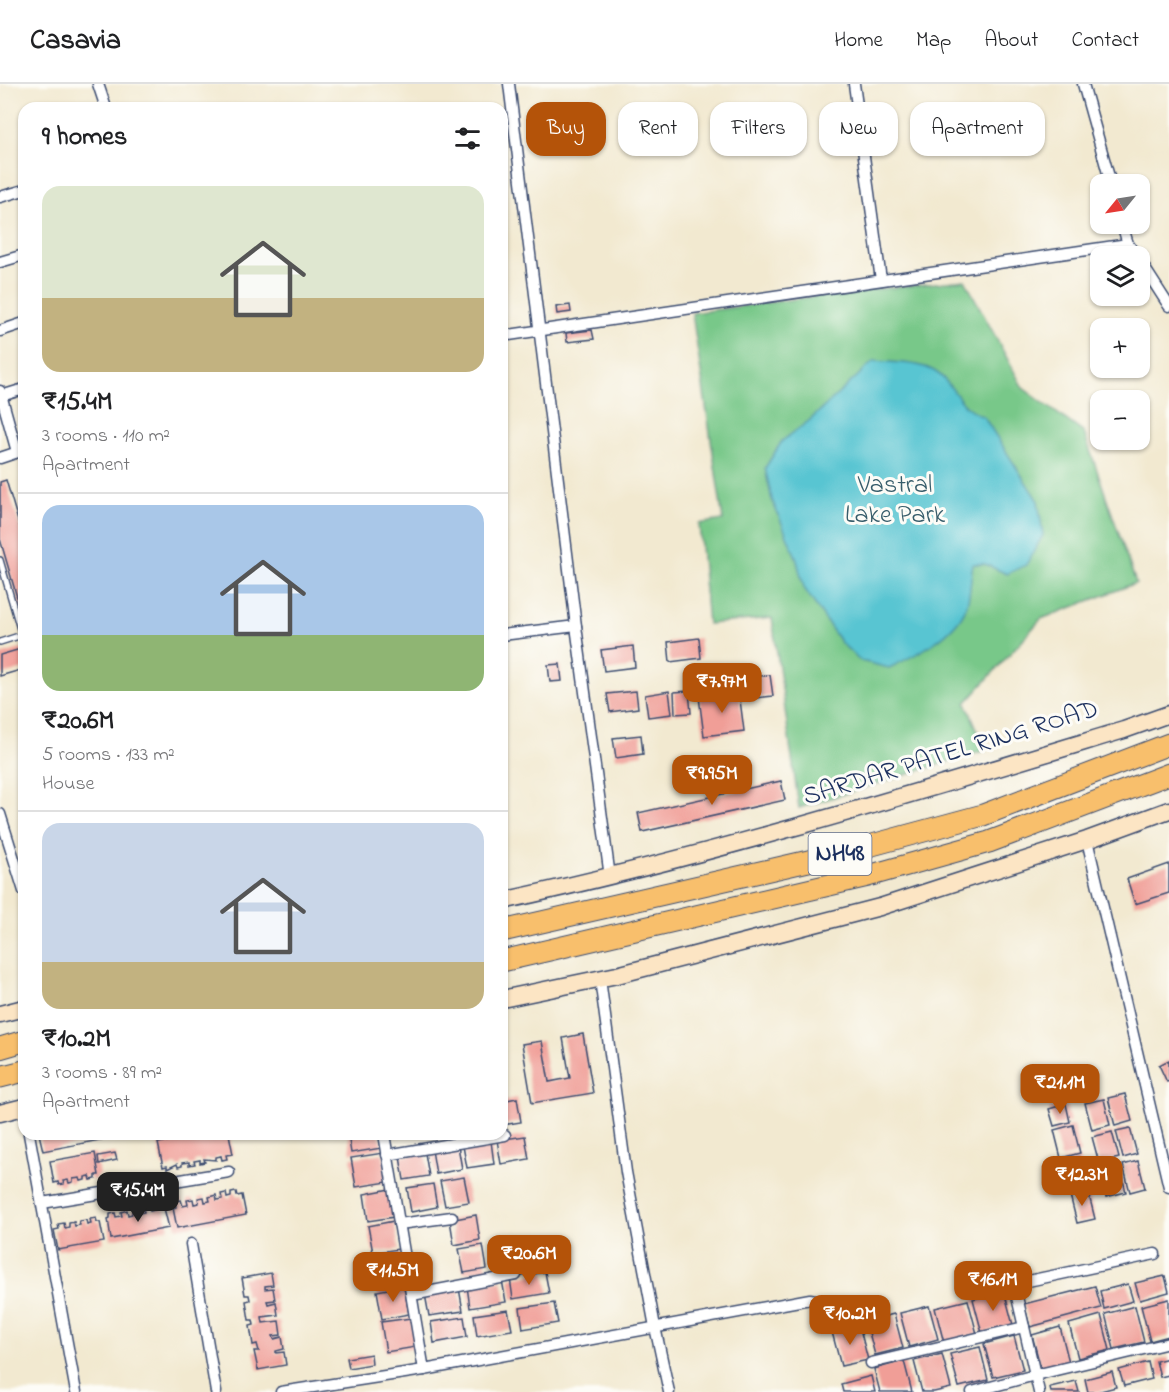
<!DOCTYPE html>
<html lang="en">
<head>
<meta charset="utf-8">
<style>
	body { margin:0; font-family:"Indie Flower",sans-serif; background:#f6f6f6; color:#202124; height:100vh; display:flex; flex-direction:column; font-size:22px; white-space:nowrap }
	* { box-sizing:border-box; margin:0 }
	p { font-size:20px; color:#757577 }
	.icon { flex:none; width:33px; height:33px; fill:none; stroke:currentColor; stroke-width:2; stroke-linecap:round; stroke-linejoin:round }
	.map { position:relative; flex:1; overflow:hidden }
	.side { position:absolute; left:18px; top:18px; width:490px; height:1038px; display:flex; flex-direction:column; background:#fff; border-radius:18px; box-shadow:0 2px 4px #0004 }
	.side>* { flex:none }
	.guide { position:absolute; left:526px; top:18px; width:552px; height:54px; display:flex; gap:12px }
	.needle { width:39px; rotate:240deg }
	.buttons { position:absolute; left:1090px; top:90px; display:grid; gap:12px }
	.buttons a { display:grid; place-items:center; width:60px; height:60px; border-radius:12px; background:#fff; box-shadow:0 2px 4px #0004; font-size:30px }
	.price { position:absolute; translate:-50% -51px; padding:0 14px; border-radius:12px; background:#b45309; color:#fff; font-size:20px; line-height:39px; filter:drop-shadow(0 2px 3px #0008) }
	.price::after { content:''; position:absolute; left:50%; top:36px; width:18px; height:14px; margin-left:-9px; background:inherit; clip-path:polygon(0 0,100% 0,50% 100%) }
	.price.selected { background:#222; color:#fff }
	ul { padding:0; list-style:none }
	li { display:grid; align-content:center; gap:12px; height:318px; padding:0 24px }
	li+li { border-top:2px solid #e0e0e0 }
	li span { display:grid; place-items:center; height:186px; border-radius:18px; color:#555 }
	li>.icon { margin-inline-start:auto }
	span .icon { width:108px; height:108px; fill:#fffc; stroke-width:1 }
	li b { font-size:26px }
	h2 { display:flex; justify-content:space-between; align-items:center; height:72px; padding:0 24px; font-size:26px }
	.tag { padding:0 21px; border-radius:18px; background:#fff; box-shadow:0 2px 4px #0004; font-size:21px; line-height:54px }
	.tag.selected { background:#b45309; color:#fff }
	header { display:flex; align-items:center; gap:36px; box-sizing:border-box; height:84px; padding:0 30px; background:#fff; border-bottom:2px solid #e0e0e0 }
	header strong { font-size:28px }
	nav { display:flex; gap:33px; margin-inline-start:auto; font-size:21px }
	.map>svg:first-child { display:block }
	.green { fill:#78c889; stroke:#4a7c74; stroke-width:1.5 }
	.water { fill:#59c5d2; stroke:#3a7a98; stroke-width:1.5 }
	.building { fill:#f09e97 }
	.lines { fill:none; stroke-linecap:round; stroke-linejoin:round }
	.lane-casing { stroke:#3b4b6f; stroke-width:8 }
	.street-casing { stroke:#3b4b6f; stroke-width:13 }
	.secondary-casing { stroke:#3b4b6f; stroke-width:19 }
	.highway-casing { stroke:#3b4b6f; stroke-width:23 }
	.lane { stroke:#fff; stroke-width:5 }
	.street { stroke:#fff; stroke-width:10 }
	.secondary { stroke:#fce5c4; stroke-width:16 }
	.highway { stroke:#f8bf6c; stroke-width:21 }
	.labels { text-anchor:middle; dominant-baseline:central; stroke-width:6; stroke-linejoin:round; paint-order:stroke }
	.shield { fill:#fdfcf7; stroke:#5f6c8c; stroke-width:1.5 }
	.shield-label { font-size:24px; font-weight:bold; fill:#1b2f5e }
	.park-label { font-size:26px; fill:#375d6b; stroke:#fdfcf7 }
	.street-label { font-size:26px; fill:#1b2f5e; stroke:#fdfcf7 }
</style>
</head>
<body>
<header>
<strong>Casavia</strong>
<nav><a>Home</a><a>Map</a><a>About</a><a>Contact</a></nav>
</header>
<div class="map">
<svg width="1169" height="1308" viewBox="0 0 1169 1308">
	<rect width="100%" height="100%" fill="#fdfcf7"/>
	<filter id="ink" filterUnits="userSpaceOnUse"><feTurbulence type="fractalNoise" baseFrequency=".0167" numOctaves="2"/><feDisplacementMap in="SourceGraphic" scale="12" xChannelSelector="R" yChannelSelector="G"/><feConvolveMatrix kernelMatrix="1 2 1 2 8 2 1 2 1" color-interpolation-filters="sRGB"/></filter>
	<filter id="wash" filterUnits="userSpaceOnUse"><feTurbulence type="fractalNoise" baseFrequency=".008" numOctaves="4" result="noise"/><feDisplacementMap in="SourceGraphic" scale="24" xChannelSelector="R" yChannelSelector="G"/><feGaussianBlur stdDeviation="1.35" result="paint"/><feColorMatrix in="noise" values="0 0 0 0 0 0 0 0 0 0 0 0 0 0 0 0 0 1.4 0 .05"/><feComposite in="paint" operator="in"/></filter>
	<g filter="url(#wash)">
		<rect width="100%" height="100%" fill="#f2e9d0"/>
		<path class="green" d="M 965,196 L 1023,304 L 1084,349 L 1136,499 L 1041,535 L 966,619 L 986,666 L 799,724 L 772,534 L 708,540 L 699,440 L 723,436 L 692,229 L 840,209 Z"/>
		<path class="water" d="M 874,277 C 896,279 929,277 944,295 C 961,313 958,321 984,333 L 1038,417 L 1043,451 L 1026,481 L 1007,490 L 985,480 L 973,480 C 970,493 971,511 966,523 C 956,551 914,572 889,584 L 861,577 L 841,559 L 804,504 L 796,473 L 772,416 L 765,384 L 782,357 L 810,336 Z"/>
		<g id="blocks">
			<g class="building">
				<path d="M 570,221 L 571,228 L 557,230 L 556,223 Z"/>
				<path d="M 592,246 L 594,255 L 567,258 L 566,249 Z"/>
				<path d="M 6,396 L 24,457 L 23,534 L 0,455 L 0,398 Z"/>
				<path d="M 699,554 L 701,574 L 670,578 L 668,558 Z"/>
				<path d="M 633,562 L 635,583 L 604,587 L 601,566 Z"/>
				<path d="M 24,564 L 24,585 L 0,592 L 0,571 Z"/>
				<path d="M 560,580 L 562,597 L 550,598 L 548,581 Z"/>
				<path d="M 770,591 L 773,612 L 746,615 L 743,594 Z"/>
				<path d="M 636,607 L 638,624 L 610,628 L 607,610 Z"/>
				<path d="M 669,607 L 672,630 L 648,633 L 645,611 Z"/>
				<path d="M 689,607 L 691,629 L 675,630 L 674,608 Z"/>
				<path d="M 739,608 L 744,647 L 704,652 L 699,613 Z"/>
				<path d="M 641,651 L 643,670 L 616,674 L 613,654 Z"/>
				<path d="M 781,697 L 785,716 L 642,748 L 638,729 Z"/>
				<path d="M 1169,780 L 1169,809 L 1135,820 L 1127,795 Z"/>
				<path d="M 583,950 L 593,1009 L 532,1019 L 522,960 L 542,957 L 549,998 L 570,994 L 563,954 Z"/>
				<path d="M 1169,976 L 1169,997 L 1167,998 L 1159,981 Z"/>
				<path d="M 1125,1010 L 1132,1037 L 1115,1042 L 1108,1014 Z"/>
				<path d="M 517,1014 L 521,1038 L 502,1041 L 502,1017 Z"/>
				<path d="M 1104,1015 L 1110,1041 L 1092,1046 L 1085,1019 Z"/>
				<path d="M 1066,1020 L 1070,1038 L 1054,1042 L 1049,1025 Z"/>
				<path d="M 1073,1041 L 1080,1069 L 1061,1074 L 1054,1046 Z"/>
				<path d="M 1130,1044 L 1137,1070 L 1123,1074 L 1116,1047 Z"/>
				<path d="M 1112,1048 L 1119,1074 L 1099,1079 L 1092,1053 Z"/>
				<path d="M 39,1050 L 126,1050 L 126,1051 L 43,1067 Z"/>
				<path d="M 209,1050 L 229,1050 L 233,1070 L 226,1071 L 227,1075 L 222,1076 L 221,1072 L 216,1073 L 216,1076 L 204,1075 L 205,1078 L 200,1079 L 200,1076 L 194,1077 L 195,1080 L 189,1081 L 189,1078 L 182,1079 L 182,1082 L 178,1083 L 177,1080 L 167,1085 L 167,1082 L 163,1083 L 158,1059 Z"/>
				<path d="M 348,1050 L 380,1050 L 382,1064 L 351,1069 Z"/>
				<path d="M 525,1052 L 529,1075 L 501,1080 L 497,1056 Z"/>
				<path d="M 491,1057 L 494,1080 L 467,1084 L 463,1062 Z"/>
				<path d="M 458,1062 L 462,1085 L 436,1090 L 432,1066 Z"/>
				<path d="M 95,1069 L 99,1091 L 96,1091 L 96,1095 L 91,1096 L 90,1092 L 85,1093 L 85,1096 L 81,1097 L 80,1094 L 73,1095 L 73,1098 L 69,1099 L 68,1096 L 63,1097 L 64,1100 L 59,1101 L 58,1098 L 54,1099 L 50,1077 Z"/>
				<path d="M 115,1069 L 117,1076 L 99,1080 L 98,1072 Z"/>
				<path d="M 383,1069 L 388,1098 L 356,1103 L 351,1074 Z"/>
				<path d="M 425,1069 L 429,1092 L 404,1096 L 400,1073 Z"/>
				<path d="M 1079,1073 L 1086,1102 L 1069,1106 L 1062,1077 Z"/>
				<path d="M 1138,1077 L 1145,1104 L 1130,1108 L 1123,1081 Z"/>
				<path d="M 1119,1081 L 1126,1108 L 1106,1113 L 1099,1086 Z"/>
				<path d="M 464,1093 L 469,1118 L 445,1122 L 440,1097 Z"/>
				<path d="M 433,1100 L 437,1123 L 411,1128 L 407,1104 Z"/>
				<path d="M 390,1105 L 394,1133 L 368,1137 L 364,1110 Z"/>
				<path d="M 1088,1107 L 1095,1135 L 1077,1139 L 1070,1111 Z"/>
				<path d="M 236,1108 L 237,1112 L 242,1111 L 246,1131 L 177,1144 L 173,1124 L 176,1123 L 175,1117 L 181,1116 L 183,1122 L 188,1121 L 187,1116 L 193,1115 L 194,1120 L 199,1119 L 198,1114 L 204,1113 L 205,1118 L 210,1117 L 209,1113 L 216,1111 L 217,1116 L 222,1115 L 221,1110 L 226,1109 L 227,1114 L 231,1113 L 231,1109 Z"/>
				<path d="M 160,1122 L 161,1125 L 164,1124 L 169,1144 L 111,1155 L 108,1135 L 110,1134 L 110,1130 L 115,1129 L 116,1133 L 122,1132 L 121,1128 L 127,1126 L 128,1131 L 132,1130 L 132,1127 L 138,1125 L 139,1129 L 144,1128 L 143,1124 L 149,1123 L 150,1127 L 155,1126 L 155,1123 Z"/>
				<path d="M 476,1131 L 480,1156 L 454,1161 L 450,1136 Z"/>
				<path d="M 96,1134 L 97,1138 L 100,1138 L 104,1158 L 58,1166 L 54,1146 L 59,1145 L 58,1140 L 64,1139 L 65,1144 L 69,1143 L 69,1139 L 74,1138 L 75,1142 L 80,1141 L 79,1137 L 86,1136 L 87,1140 L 91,1139 L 90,1135 Z"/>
				<path d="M 394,1137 L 399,1165 L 373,1169 L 368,1142 Z"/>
				<path d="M 483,1161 L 487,1185 L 464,1189 L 459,1165 Z"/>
				<path d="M 400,1169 L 404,1198 L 378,1202 L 373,1173 Z"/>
				<path d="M 545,1188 L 549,1209 L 513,1215 L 510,1194 Z"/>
				<path d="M 271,1189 L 273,1201 L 265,1202 L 265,1205 L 273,1204 L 275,1216 L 267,1217 L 268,1220 L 276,1218 L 278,1231 L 262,1233 L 263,1239 L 279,1237 L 281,1251 L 273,1252 L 274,1255 L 282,1253 L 284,1265 L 276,1267 L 276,1269 L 284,1268 L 286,1281 L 258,1286 L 254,1267 L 259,1267 L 257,1260 L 253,1261 L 250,1242 L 254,1241 L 253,1236 L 249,1236 L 246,1217 L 250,1216 L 249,1211 L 245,1211 L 242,1194 Z"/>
				<path d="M 1165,1192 L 1169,1208 L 1140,1216 L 1135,1199 Z"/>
				<path d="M 502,1196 L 506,1218 L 470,1224 L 467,1202 Z"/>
				<path d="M 1128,1200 L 1133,1217 L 1104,1225 L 1100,1207 Z"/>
				<path d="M 404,1202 L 409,1230 L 382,1235 L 377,1207 Z"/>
				<path d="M 1095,1202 L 1101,1224 L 1030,1243 L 1024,1220 Z"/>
				<path d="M 459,1204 L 463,1227 L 429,1232 L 425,1210 Z"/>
				<path d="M 1004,1207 L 1013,1241 L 982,1249 L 973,1215 Z"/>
				<path d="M 1169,1215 L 1169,1252 L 1150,1257 L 1141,1222 Z"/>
				<path d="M 968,1216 L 977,1250 L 944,1259 L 935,1224 Z"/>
				<path d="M 554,1219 L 558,1239 L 523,1245 L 520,1224 Z"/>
				<path d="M 929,1222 L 938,1255 L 909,1263 L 900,1229 Z"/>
				<path d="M 1135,1222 L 1144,1258 L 1114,1265 L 1105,1230 Z"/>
				<path d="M 508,1226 L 512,1246 L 477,1252 L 474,1231 Z"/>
				<path d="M 894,1230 L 903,1264 L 875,1271 L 866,1237 Z"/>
				<path d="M 1101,1231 L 1110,1266 L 1078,1274 L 1069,1240 Z"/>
				<path d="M 464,1233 L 467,1253 L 434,1259 L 431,1238 Z"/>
				<path d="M 411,1234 L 416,1263 L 386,1268 L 381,1238 Z"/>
				<path d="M 859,1241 L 868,1276 L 841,1282 L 832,1248 Z"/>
				<path d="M 1060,1243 L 1069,1278 L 1041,1285 L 1032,1251 Z"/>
				<path d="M 1014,1252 L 1023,1286 L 993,1293 L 984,1260 Z"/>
				<path d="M 980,1263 L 988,1296 L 959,1303 L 950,1270 Z"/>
				<path d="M 371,1270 L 372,1280 L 349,1284 L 347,1274 Z"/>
				<path d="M 942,1270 L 951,1304 L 934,1308 L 922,1308 L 914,1277 Z"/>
				<path d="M 1169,1274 L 1169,1291 L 1160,1293 L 1156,1277 Z"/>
				<path d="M 904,1277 L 912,1308 L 880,1308 L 874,1285 Z"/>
				<path d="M 1148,1278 L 1152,1295 L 1124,1302 L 1119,1286 Z"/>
				<path d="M 1112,1288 L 1116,1303 L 1097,1308 L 1088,1308 L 1085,1295 Z"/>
				<path d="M 871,1292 L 875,1308 L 843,1308 L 841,1300 Z"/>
				<path d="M 1076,1297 L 1079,1308 L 1051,1308 L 1050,1303 Z"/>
			</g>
		</g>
	</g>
	<g filter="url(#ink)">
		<use href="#blocks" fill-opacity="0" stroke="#3b4b6f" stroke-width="1.5"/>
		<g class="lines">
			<defs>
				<g id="lane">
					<path d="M 0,476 L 22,552"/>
					<path d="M 0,558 L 22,551"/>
				</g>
				<g id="street">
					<path d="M 98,0 L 106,24"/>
					<path d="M 509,0 L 576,542 L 610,793"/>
					<path d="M 854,0 L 881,196"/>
					<path d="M 1083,0 L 1111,100"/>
					<path d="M 0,113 L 24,106"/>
					<path d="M 1122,140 L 1128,160"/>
					<path d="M 1140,177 L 1169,222"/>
					<path d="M 0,178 L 24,171"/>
					<path d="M 0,247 L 24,239"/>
					<path d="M 502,252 L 1128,160 L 1137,172"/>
					<path d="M 0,307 L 17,368"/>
					<path d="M 1,312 L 24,305"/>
					<path d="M 0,374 L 24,366"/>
					<path d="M 502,551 L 576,542"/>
					<path d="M 0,730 L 24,807"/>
					<path d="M 1087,756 L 1169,1103"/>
					<path d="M 600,895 L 626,1088 L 655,1243 L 669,1308"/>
					<path d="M 29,1050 L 76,1308"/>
					<path d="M 384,1050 L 424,1286"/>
					<path d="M 387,1071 L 505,1051"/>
					<path d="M 42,1119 L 229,1088"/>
					<path d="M 399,1140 L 452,1133"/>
					<path d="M 191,1160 L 216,1308"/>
					<path d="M 412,1211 L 516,1191"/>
					<path d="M 871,1279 L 1024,1243"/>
					<path d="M 281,1308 L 424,1286 L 810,1215 L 831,1219"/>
					<path d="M 972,1308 L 1035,1291 L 1169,1259"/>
					<path d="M 1039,1308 L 1014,1200 L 1155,1170"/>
				</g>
				<g id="secondary">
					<path d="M 502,817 C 713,771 918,708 1124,646 L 1169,630"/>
					<path d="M 502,915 L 617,891 L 880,823 L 1087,756 L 1169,726"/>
					<path d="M 0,930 L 24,924"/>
					<path d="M 0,1029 L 24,1023"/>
				</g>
				<g id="highway">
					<path d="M 502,847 L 839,770 L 983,731 L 1169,660"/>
					<path d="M 502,877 L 868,792 L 989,758 L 1169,690"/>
					<path d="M 0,964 L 24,957"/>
					<path d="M 0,993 L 24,987"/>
				</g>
			</defs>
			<use href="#lane" class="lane-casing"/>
			<use href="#street" class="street-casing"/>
			<use href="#secondary" class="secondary-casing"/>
			<use href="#highway" class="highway-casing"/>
			<use href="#lane" class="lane"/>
			<use href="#street" class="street"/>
			<use href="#secondary" class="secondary"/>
			<use href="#highway" class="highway"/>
		</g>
	</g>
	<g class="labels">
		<rect class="shield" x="808.5" y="749" width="63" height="42" rx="4.5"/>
		<g class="shield-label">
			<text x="840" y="770">NH48</text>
		</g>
		<g class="park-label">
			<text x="895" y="402">Vastral<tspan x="895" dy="30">Lake Park</tspan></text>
		</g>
		<g class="street-label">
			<text transform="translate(951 670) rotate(-17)">SARDAR PATEL RING ROAD</text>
		</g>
	</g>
</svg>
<div class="buttons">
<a><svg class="needle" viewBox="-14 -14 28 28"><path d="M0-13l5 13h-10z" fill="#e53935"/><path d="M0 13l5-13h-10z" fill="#757577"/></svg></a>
<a><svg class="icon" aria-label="layers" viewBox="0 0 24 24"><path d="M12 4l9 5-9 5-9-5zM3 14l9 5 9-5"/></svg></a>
<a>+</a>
<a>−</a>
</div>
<b class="price" style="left:722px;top:630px">₹7.97M</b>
<b class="price" style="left:712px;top:722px">₹9.95M</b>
<b class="price" style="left:1060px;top:1031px">₹21.1M</b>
<b class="price" style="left:1082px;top:1123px">₹12.3M</b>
<b class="price selected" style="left:138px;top:1139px">₹15.4M</b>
<b class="price" style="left:529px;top:1202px">₹20.6M</b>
<b class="price" style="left:393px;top:1219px">₹11.5M</b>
<b class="price" style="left:993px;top:1228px">₹16.1M</b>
<b class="price" style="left:850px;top:1262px">₹10.2M</b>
<div class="guide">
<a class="tag selected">Buy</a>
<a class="tag">Rent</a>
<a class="tag">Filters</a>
<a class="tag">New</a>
<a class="tag">Apartment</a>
</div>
<section class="side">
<h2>9 homes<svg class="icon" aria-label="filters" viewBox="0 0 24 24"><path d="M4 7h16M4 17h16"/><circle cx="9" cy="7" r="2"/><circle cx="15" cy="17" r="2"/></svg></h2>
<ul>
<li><span style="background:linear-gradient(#dfe7d0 60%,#c2b280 0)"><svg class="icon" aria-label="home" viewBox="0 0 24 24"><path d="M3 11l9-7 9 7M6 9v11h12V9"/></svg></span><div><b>₹15.4M</b><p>3 rooms · 110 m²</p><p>Apartment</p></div></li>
<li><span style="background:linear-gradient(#a9c7e8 70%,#8fb573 0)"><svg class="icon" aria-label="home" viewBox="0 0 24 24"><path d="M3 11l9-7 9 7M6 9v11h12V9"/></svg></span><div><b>₹20.6M</b><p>5 rooms · 133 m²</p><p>House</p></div></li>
<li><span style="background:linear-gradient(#c9d6e8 75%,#c2b280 0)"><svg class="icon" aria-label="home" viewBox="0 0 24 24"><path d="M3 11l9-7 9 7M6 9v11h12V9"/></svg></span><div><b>₹10.2M</b><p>3 rooms · 89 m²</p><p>Apartment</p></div></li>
</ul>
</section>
</div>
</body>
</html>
